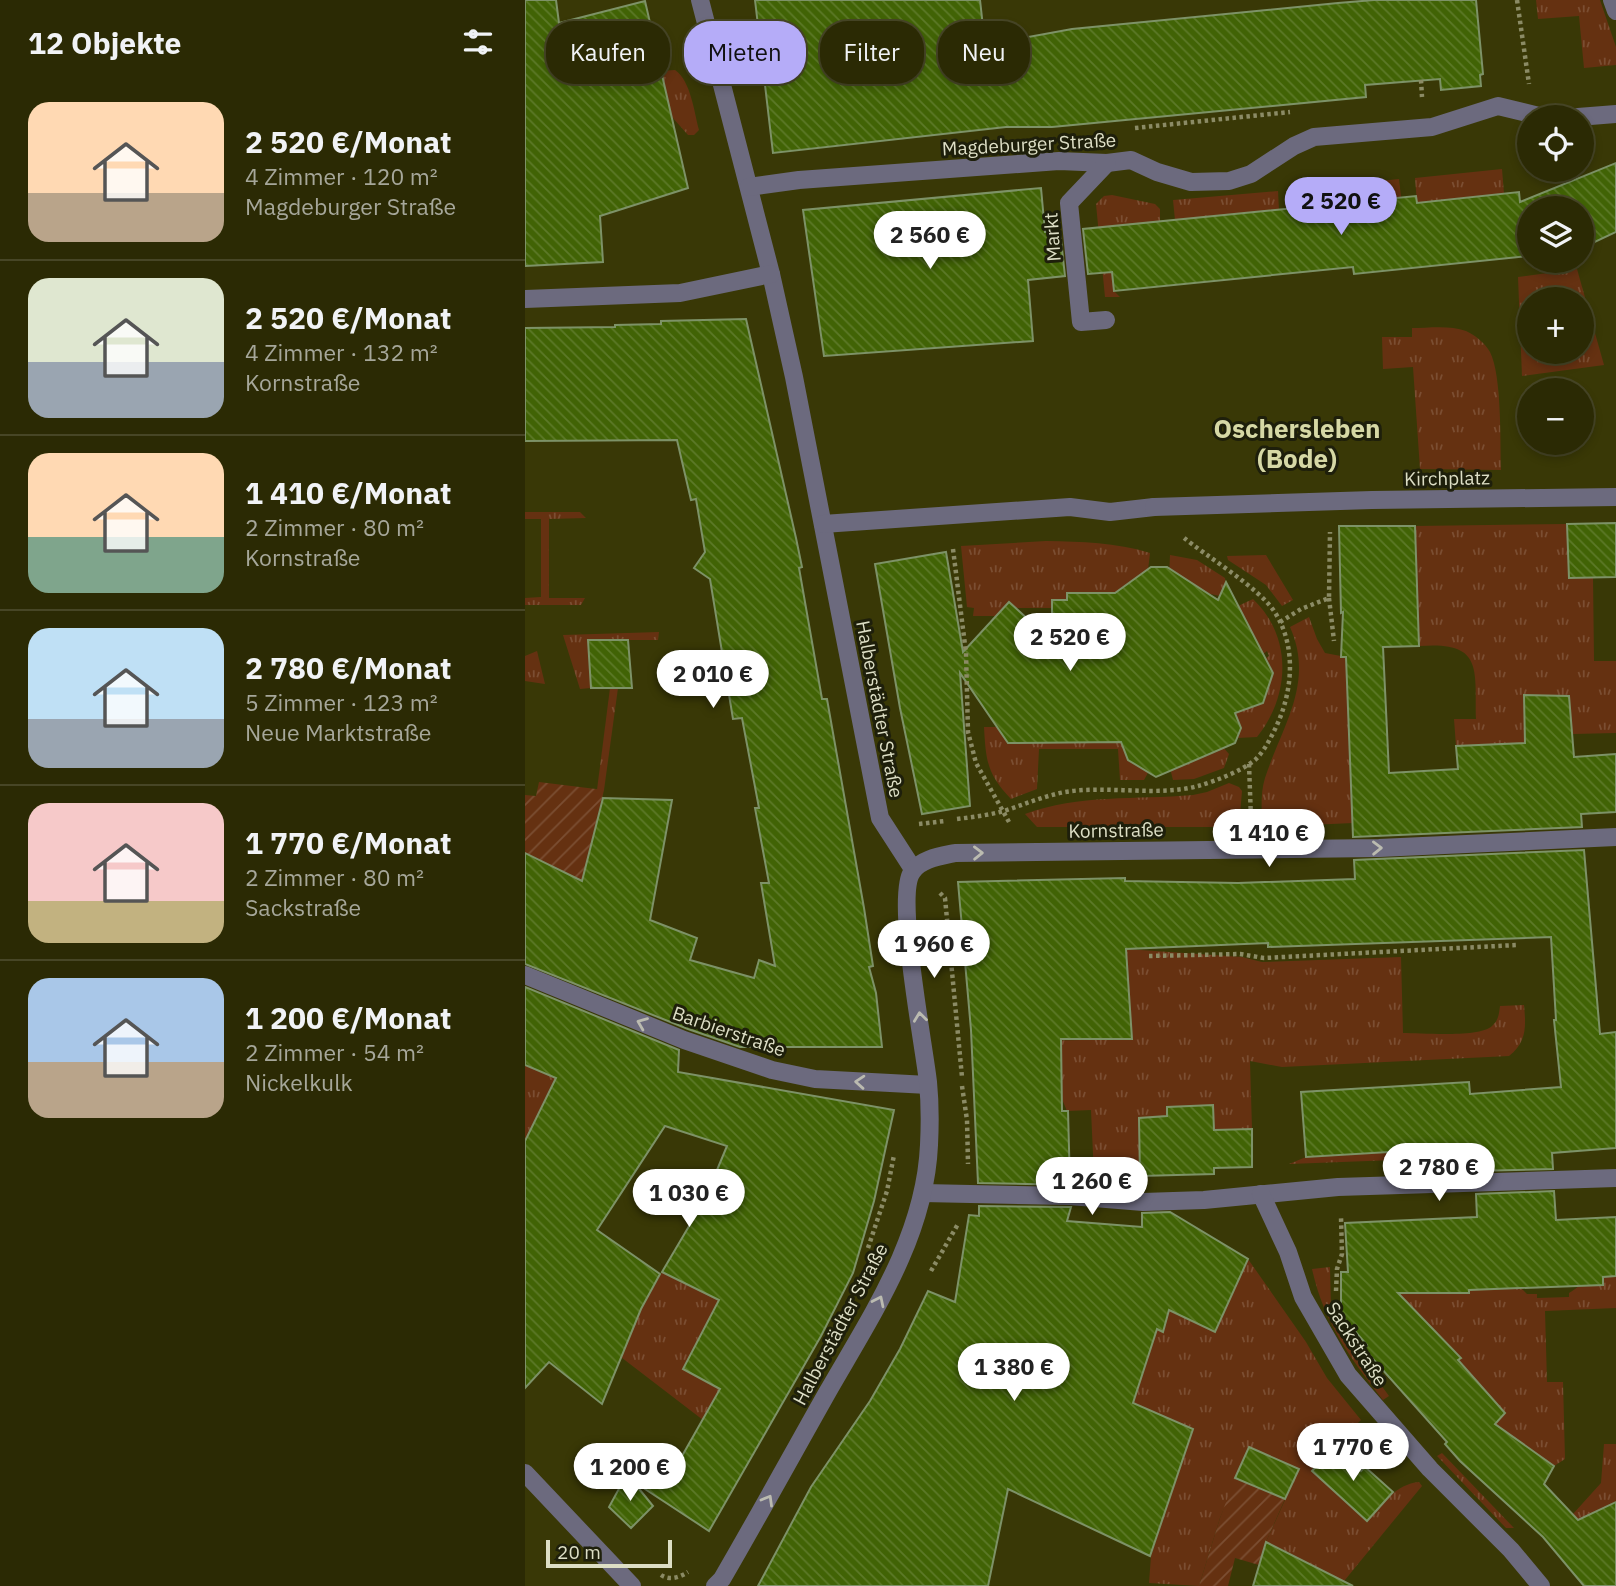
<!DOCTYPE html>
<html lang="de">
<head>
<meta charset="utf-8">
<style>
	body { margin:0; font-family:"IBM Plex Sans",sans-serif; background:#373613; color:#f1f3f6; height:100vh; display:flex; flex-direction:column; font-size:26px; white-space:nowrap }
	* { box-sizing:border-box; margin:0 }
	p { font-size:23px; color:#a6a79a }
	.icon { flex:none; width:38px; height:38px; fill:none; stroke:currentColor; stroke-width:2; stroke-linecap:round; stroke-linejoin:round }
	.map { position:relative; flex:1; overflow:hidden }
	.details { display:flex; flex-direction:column; background:#2b2a04; width:525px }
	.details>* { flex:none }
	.hud { position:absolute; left:21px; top:21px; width:665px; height:63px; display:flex; gap:14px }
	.fabs { position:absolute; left:992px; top:105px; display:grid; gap:14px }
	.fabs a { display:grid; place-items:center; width:77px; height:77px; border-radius:50%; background:#2b2a04; box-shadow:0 4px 10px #0003,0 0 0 2px #474626; font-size:35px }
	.scale { position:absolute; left:21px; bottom:18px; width:126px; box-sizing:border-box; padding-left:7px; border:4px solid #dddec5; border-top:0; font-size:19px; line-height:24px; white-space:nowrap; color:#dddec5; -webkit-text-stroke:5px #1e1f0b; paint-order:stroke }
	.price { position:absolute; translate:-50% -60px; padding:0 16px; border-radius:24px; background:#fff; color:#222; font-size:23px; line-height:46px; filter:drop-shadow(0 2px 4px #0008) }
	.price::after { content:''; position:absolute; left:50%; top:42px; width:21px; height:16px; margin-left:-10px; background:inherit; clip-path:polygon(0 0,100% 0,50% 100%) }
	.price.active { background:#b5acf8; color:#111 }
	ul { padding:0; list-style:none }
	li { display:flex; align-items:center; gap:21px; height:175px; padding:0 28px }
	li+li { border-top:2px solid #474626 }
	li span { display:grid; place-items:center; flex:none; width:196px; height:140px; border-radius:21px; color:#555 }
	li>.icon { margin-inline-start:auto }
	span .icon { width:84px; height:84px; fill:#fffc; stroke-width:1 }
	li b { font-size:30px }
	h2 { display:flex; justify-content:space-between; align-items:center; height:84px; padding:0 28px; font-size:30px }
	.tag { padding:0 24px; border-radius:28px; background:#2b2a04; box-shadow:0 4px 10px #0003,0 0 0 2px #474626; font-size:24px; line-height:63px }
	.tag.active { background:#b5acf8; color:#111 }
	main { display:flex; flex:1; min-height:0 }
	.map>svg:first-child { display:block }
	.grass { fill:url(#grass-tufts); fill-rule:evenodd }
	.garden { fill:url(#garden-furrows) }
	.building { fill:url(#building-back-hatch); stroke:#7d9267; stroke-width:2 }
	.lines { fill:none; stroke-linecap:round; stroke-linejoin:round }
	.path { stroke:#8b8b65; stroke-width:4.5; stroke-dasharray:3.5 3.5; stroke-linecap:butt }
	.pedestrian { stroke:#6c6a7e; stroke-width:18 }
	.minor { stroke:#6c6a7e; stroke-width:18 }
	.oneway { stroke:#bbbbb0 }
	.labels { text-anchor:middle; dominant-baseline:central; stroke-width:6; stroke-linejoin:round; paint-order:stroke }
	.street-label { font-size:19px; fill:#dddec5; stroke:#1e1f0b }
	.district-label { font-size:26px; font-weight:bold; fill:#d6d8a5; stroke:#1e1f0b }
</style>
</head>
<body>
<main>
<section class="details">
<h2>12 Objekte<svg class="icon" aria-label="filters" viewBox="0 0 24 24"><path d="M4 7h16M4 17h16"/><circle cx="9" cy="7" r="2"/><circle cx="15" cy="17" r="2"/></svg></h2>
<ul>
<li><span style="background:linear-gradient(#ffd9b3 65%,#b9a48a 0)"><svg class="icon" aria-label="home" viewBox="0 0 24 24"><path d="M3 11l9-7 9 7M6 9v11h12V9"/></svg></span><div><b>2 520 €/Monat</b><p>4 Zimmer · 120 m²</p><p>Magdeburger Straße</p></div></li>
<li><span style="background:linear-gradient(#dfe7d0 60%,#9aa5b1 0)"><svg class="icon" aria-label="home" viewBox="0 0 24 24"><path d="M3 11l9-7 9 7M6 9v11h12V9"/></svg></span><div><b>2 520 €/Monat</b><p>4 Zimmer · 132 m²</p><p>Kornstraße</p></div></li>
<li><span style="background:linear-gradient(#ffd9b3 60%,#7fa58c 0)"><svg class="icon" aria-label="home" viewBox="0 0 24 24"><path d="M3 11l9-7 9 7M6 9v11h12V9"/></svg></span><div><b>1 410 €/Monat</b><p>2 Zimmer · 80 m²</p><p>Kornstraße</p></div></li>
<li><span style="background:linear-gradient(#bfe0f5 65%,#9aa5b1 0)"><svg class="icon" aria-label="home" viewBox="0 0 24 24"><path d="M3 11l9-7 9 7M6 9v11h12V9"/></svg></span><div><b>2 780 €/Monat</b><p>5 Zimmer · 123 m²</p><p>Neue Marktstraße</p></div></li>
<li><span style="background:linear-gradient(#f6c9c9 70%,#c2b280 0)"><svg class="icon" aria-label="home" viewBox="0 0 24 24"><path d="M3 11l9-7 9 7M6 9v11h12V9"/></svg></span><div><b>1 770 €/Monat</b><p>2 Zimmer · 80 m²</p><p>Sackstraße</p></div></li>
<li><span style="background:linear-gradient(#a9c7e8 60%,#b9a48a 0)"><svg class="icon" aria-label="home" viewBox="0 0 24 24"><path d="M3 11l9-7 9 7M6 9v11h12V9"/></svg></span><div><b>1 200 €/Monat</b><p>2 Zimmer · 54 m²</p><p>Nickelkulk</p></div></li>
</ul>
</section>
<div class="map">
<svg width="1091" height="1586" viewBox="0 0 1091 1586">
	<defs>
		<pattern id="grass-tufts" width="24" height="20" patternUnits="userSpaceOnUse" patternTransform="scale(1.75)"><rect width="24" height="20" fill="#653111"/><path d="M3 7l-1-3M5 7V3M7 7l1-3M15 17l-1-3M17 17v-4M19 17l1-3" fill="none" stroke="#7b4e32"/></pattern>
		<pattern id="garden-furrows" width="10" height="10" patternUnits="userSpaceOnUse" patternTransform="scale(1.75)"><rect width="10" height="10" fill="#653111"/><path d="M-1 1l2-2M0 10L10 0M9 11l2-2" fill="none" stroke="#7b4e32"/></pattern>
		<pattern id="building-back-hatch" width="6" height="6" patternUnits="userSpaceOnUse" patternTransform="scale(1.75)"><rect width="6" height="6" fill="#416305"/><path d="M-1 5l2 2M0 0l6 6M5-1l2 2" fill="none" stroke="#5c7928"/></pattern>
	</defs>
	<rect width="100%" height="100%" fill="#393806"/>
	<g class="grass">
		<path d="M 1011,0 L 1075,0 L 1091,47 L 1091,65 L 1059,68 L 1054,16 L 1013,19 Z"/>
		<path d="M 150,70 C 166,81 169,112 174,130 L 169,135 L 163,135 L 147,117 L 136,71 Z"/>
		<path d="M 977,169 L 979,194 L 892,203 L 890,178 Z"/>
		<path d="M 874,179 L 877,205 L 769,209 L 767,190 Z"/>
		<path d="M 753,191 L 754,210 L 650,220 L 648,200 Z"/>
		<path d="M 587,195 L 630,204 L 635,209 L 635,221 L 583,227 L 589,291 L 595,297 L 580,297 L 571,204 L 579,196 Z"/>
		<path d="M 1052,269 L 1079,365 L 997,376 L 993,277 ZM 1004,299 L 1057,299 L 1057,352 L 1004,352 Z"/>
		<path d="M 887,328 C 904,328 925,325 941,331 C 950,335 960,343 965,352 C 977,376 975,441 976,470 L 895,469 L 888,367 L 858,369 L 857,337 L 887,337 Z"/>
		<path d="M 0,512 L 55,512 L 61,518 L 24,519 L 24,598 L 60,598 L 56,605 L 0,605 L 0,598 L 16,597 L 16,519 L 0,519 Z"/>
		<path d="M 1042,524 L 1044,578 L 1068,578 L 1069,661 L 1091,661 L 1091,733 L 1047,734 L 1044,696 L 999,695 L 1001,766 L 966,745 L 931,746 L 929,719 L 951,719 C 950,668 958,641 894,646 L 890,526 Z"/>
		<path d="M 521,541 C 557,542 590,542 625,553 L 623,570 L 605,595 L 542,608 L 491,608 L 484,602 L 481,606 L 487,616 L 448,616 L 449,608 L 442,607 L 436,546 Z"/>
		<path d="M 645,555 L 672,560 L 700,578 L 701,586 L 695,596 L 681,593 L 650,572 L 644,577 Z"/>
		<path d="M 741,555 L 768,600 L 757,606 L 741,585 L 703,560 L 702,556 Z"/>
		<path d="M 728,599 C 768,637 765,696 732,737 L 712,738 L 699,710 L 738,660 L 744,656 L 742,651 L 736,656 L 713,606 Z"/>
		<path d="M 784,617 L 792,639 L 800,653 L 821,657 L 828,823 L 737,827 C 737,811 735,794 740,778 C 757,726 790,683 765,627 Z"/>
		<path d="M 134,632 L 133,640 L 64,640 L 66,688 L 55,689 L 38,635 Z"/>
		<path d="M 12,651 L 20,684 L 0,681 L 0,656 Z"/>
		<path d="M 85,688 L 93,688 L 79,790 L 72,790 Z"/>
		<path d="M 459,727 L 487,727 L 480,738 L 484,743 L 493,735 L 528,735 L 528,743 L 604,740 L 596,743 L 599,750 L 618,761 L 616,768 L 624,771 L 619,780 L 595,780 L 593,749 L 514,749 L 512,789 L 486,799 C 462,774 461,761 459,727 Z"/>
		<path d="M 696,745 L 704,754 L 699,768 L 669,779 L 648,780 L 644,764 L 648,770 Z"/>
		<path d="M 704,783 L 714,787 L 717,791 L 714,827 L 512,827 L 500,814 C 554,794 611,800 668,795 L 682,792 Z"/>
		<path d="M 601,949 L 717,957 L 737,962 L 876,957 L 878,1033 C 897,1033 954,1038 967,1026 C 974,1020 974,1013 975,1006 L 999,1005 C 1001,1026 1002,1042 984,1056 L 757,1067 L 725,1061 L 727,1129 L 689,1130 L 642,1116 L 614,1118 L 615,1176 L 569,1176 L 566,1110 L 542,1111 L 537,1099 L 536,1081 L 506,1041 L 606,1039 Z"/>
		<path d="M 0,1065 L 31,1078 L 0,1141 Z"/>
		<path d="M 947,1147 L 948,1157 L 764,1164 L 781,1157 Z"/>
		<path d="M 723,1259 L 781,1342 L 802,1378 L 836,1420 L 809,1446 L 787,1471 L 843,1520 C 857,1504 871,1484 894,1482 L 897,1486 L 815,1586 L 766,1554 L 741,1542 L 774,1469 L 724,1448 L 695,1518 L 674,1586 L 624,1583 L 626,1556 L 645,1497 L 582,1366 L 632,1329 L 638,1331 L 646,1303 L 673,1323 L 690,1331 ZM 634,1414 L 668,1429 L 626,1431 Z"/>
		<path d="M 805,1267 L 806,1308 L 810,1322 L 864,1396 L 858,1400 C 825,1358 799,1323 787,1269 Z"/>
		<path d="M 137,1272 L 221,1313 L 179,1330 L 173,1340 L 167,1374 L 195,1389 L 178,1420 L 88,1351 L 114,1313 Z"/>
		<path d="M 1091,1276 L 1091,1308 L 1020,1311 L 1022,1382 L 1038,1382 L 1040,1459 L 1029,1466 L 970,1424 L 980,1412 L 931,1363 L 936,1357 L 868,1293 L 972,1280 L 973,1289 L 997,1289 L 1002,1294 L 1012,1294 L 1012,1298 L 1044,1297 L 1044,1293 C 1048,1291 1051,1288 1054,1286 C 1064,1279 1080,1277 1091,1276 Z"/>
		<path d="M 1079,1444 L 1091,1444 L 1091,1502 L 1053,1520 L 1048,1514 L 1076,1483 Z"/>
		<path d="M 917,1453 L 989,1528 L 981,1528 L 912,1456 Z"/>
	</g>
	<g class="garden">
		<path d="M 14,782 L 79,790 L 57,881 L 0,853 L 0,795 L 11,796 Z"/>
		<path d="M 710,1478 L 760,1499 L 741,1542 L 734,1565 L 710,1558 L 703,1586 L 674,1586 L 695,1518 Z"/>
	</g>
	<g class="building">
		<path d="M 0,0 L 31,0 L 34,23 L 120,1 L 163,188 L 75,216 L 78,262 L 0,266 Z"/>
		<path d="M 230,0 L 455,0 L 460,45 L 547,29 L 813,3 L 849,0 L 951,0 L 958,74 L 955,75 L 956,86 L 916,90 L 915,79 L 840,85 L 841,97 L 527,127 L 481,127 L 248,153 Z"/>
		<path d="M 1091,163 L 1091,232 L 1057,248 L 1057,208 L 1004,208 L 1004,256 L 829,274 L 828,267 L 589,291 L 587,272 L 563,274 L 558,229 L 891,196 L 892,203 L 994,192 L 995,202 Z"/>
		<path d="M 516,188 L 520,232 L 535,231 L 540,276 L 503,280 L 508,341 L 299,356 L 278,210 Z"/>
		<path d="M 221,319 L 271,538 L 277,567 L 274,568 L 297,699 L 302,699 L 339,908 L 348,966 L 344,967 L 351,993 L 357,1047 L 215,1047 L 163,1029 L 0,964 L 0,853 L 57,881 L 78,798 L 147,800 L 125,920 L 172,938 L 165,960 L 229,978 L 234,960 L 250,966 L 236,883 L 244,883 L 230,808 L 234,808 L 217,718 L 208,719 L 185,579 L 169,568 L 180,552 L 171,499 L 166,500 L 152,440 L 0,441 L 0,328 L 90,327 L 90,325 L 136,324 L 136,321 Z"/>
		<path d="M 1091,523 L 1091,577 L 1044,578 L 1042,524 Z"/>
		<path d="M 814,526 L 890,526 L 894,646 L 858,647 L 864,773 L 933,769 L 931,746 L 1000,743 L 999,695 L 1044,696 L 1049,757 L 1091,754 L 1091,812 L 1056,814 L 1057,827 L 828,837 L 821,657 L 816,657 L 818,612 L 816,613 Z"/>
		<path d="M 421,552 L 438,652 L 484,602 L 527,641 L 527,600 L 542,600 L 542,593 L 590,593 L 626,567 L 642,567 L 693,600 L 701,582 L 748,673 L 738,703 L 710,713 L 716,728 L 710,743 L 631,777 L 603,760 L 596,742 L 483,743 L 435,673 L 445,806 L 397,814 L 375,708 L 350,564 Z"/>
		<path d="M 63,640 L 103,640 L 107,688 L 66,688 Z"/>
		<path d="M 1059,850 L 1075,1034 L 1091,1032 L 1091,1148 L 1027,1153 L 1028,1169 L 949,1171 L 947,1147 L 781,1157 L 776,1092 L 944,1082 L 945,1094 L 1036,1087 L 1029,1020 L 1031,1020 L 1026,937 L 743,947 L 743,943 L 601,949 L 607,1039 L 536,1039 L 537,1111 L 543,1111 L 545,1185 L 453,1183 L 446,1030 L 433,882 L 600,878 L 600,881 L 713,883 L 830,879 L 829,860 Z"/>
		<path d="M 0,987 L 154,1050 L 153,1072 L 369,1110 L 349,1201 L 328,1273 L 296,1336 L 184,1531 L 120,1489 L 146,1449 L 157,1456 L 195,1389 L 158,1369 L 194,1300 L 137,1272 L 180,1199 L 202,1146 L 140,1126 L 72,1230 L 135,1274 L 116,1309 L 77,1404 L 24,1362 L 0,1388 L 0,1141 L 31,1078 L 0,1065 Z"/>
		<path d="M 688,1105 L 689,1130 L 727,1129 L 727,1167 L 689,1168 L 689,1174 L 615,1176 L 614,1118 L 642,1116 L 642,1107 Z"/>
		<path d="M 1029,1191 L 1031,1220 L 1091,1217 L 1091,1276 L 1078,1277 L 1078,1285 L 944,1290 L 944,1293 L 873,1293 L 936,1358 L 933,1360 L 980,1413 L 970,1424 L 1029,1466 L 1019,1484 L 1053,1520 L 1091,1502 L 1091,1586 L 1059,1586 L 1018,1537 L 935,1461 L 920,1444 L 922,1442 L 839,1349 L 842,1345 L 816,1315 L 816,1272 L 823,1272 L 820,1223 L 952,1217 L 951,1194 Z"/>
		<path d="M 454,1206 L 546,1207 L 542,1221 L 617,1227 L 617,1213 L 645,1212 L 723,1259 L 690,1332 L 644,1310 L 638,1332 L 632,1329 L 608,1403 L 668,1429 L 625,1556 L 483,1489 L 463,1586 L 233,1586 L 286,1487 L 345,1401 L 375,1349 L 403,1291 L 430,1302 L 444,1215 L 454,1216 Z"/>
		<path d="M 809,1446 L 836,1471 L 840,1467 L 868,1492 L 842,1521 L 787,1471 Z"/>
		<path d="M 724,1447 L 774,1469 L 760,1499 L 710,1478 Z"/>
		<path d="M 102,1474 L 128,1506 L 106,1528 L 84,1507 Z"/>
		<path d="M 741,1542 L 828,1586 L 728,1586 Z"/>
	</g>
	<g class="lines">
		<g class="path">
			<path d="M 992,0 L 1004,84"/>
			<path d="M 896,80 L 897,97"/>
			<path d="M 610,128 L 765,112"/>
			<path d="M 428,549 L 441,653 L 443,732 L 451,763 L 484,822"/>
			<path d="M 804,598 L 809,641"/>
			<path d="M 755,622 L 776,609 L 804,598 L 805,532"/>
			<path d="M 724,764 L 726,819"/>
			<path d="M 432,819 C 448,817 464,815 479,811 C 500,804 519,796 540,792 C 583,785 632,797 673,786 C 691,781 717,771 731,759 C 737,753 742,745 746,737 C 767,699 774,649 749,611 C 734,588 681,556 658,537"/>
			<path d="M 394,824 L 420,821"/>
			<path d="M 415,893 L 420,898 L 437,1077"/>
			<path d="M 624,956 L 715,954 L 739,958 L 992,945"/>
			<path d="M 437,1086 L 442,1120 L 443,1164"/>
			<path d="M 343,1248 L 362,1191 L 369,1155"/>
			<path d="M 406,1271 L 433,1224"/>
			<path d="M 811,1291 L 812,1269 L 817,1254 L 816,1217"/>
			<path d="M 136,1575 C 145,1581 155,1577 163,1572"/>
		</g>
		<g class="pedestrian">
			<path d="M 175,0 L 246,274 L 269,377 L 355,818 L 388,869"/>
			<path d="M 1053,117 L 1091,114"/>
			<path d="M 224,187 L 274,180 L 534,161 L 582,163 L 606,160 L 632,172 L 666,182 L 704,181 L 726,174 L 769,146 L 789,137 L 907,127 L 973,106 L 1018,117"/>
			<path d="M 0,299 L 155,293 L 246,274"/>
			<path d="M 581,320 L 556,322 L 544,203 L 582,163"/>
			<path d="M 298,524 L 545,507 L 585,512 L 629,507"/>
		</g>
		<g class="minor">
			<path d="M 1087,0 L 1091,11"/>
			<path d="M 629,507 L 847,500 L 1091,497"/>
			<path d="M 0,975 L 159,1040 L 247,1070 L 290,1079 L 403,1085"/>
			<path d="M 398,1193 L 545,1196 L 618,1202 L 679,1200 L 813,1187 L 1091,1178"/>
			<path d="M 736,1194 L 763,1252 L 778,1297 L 823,1375 L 905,1469 L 986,1550 L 1016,1586"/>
			<path d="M 0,1473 L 107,1586"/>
			<path d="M 190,1586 L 197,1579 C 233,1517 267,1455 302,1393 C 346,1316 400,1237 404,1145 C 405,1125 405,1102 403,1082 C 399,1045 370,896 387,872 C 395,859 416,856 430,853 L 854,848 L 1091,837"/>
		</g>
	</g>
	<defs><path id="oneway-chevron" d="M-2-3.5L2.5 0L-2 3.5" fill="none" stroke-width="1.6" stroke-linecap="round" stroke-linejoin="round" transform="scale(1.75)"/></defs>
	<g class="oneway">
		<use href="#oneway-chevron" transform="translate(852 848) rotate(-1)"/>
		<use href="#oneway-chevron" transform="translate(453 853) rotate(-1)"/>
		<use href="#oneway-chevron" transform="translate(395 1017) rotate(-97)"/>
		<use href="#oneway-chevron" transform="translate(117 1023) rotate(-158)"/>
		<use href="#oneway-chevron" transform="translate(335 1082) rotate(-176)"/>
		<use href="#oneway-chevron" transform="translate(354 1301) rotate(-64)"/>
		<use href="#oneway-chevron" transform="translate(243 1500) rotate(-60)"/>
	</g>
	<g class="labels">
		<g class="street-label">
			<text transform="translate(504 144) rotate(-3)">Magdeburger Straße</text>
			<text transform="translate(527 237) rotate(-94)">Markt</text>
			<text transform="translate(922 478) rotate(-1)">Kirchplatz</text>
			<text transform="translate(355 709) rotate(79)">Halberstädter Straße</text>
			<text transform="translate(591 830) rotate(-1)">Kornstraße</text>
			<text transform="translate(204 1031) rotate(19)">Barbierstraße</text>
			<text transform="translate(315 1324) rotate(-62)">Halberstädter Straße</text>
			<text transform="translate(832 1344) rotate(57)">Sackstraße</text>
		</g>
		<g class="district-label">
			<text x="772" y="428">Oschersleben<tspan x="772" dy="30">(Bode)</tspan></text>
		</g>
	</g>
</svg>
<div class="fabs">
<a><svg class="icon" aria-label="locate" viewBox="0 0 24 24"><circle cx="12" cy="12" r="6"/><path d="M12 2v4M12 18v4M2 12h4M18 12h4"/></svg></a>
<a><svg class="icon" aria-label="layers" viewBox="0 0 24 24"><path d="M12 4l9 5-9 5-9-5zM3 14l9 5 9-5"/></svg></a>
<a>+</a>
<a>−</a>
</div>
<div class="scale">20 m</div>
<b class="price active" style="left:816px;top:237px">2 520 €</b>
<b class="price" style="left:405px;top:271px">2 560 €</b>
<b class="price" style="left:545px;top:673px">2 520 €</b>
<b class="price" style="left:188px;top:710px">2 010 €</b>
<b class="price" style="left:744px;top:869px">1 410 €</b>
<b class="price" style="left:409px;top:980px">1 960 €</b>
<b class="price" style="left:914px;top:1203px">2 780 €</b>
<b class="price" style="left:567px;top:1217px">1 260 €</b>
<b class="price" style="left:164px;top:1229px">1 030 €</b>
<b class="price" style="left:489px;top:1403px">1 380 €</b>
<b class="price" style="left:828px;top:1483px">1 770 €</b>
<b class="price" style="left:105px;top:1503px">1 200 €</b>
<div class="hud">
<a class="tag">Kaufen</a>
<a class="tag active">Mieten</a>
<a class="tag">Filter</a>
<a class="tag">Neu</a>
</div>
</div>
</main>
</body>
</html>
